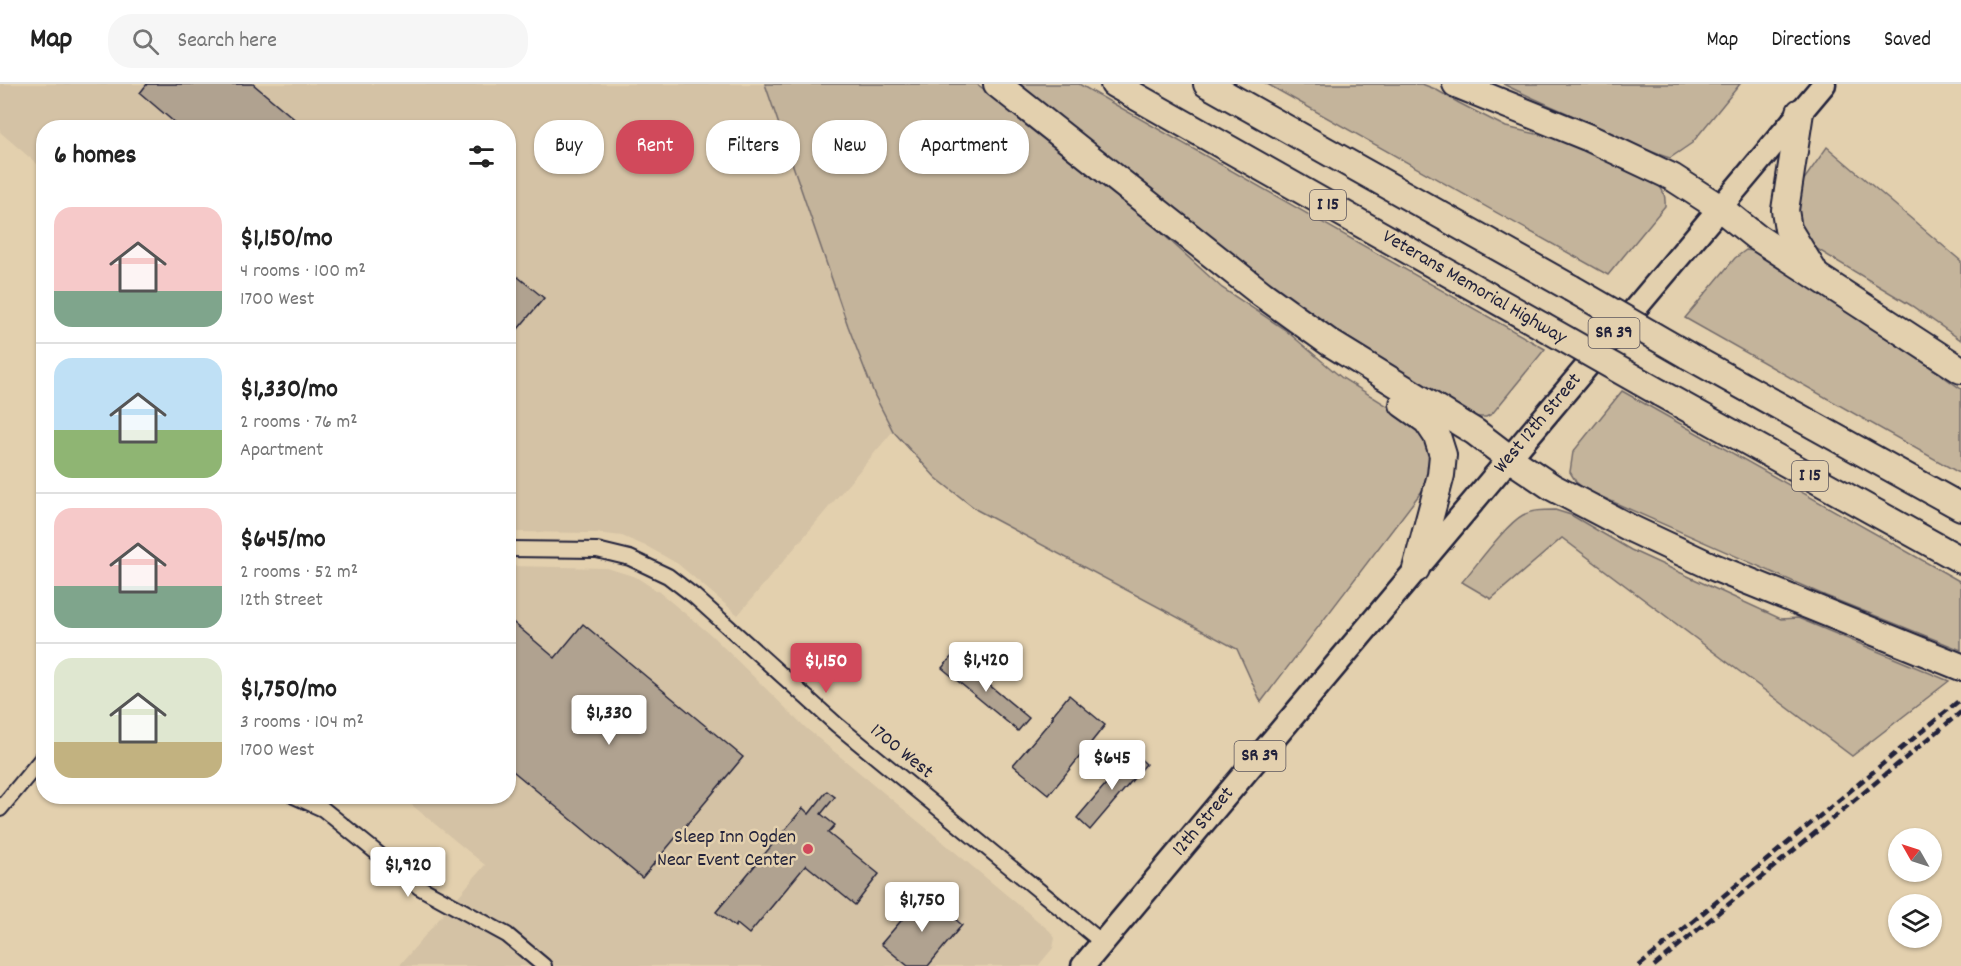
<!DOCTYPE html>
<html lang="en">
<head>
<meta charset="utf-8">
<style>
	body { margin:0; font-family:Dekko,sans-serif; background:#f6f6f6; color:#222; height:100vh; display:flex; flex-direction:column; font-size:22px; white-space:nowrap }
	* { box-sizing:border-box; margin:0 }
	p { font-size:20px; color:#767676 }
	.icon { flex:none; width:33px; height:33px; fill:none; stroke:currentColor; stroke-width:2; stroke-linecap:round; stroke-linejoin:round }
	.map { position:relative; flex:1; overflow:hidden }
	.panel { position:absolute; left:36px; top:36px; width:480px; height:684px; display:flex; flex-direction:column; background:#fff; border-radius:24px; box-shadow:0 2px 4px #0004 }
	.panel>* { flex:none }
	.guide { position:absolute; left:534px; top:36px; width:570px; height:54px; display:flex; gap:12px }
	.needle { width:39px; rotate:309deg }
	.fabs { position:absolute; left:1888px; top:744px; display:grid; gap:12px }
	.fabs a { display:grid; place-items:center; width:54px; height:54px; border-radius:50%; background:#fff; box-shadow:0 2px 4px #0004; font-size:30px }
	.price { position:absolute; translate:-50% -51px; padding:0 14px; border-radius:6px; background:#fff; color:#222; font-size:20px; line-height:39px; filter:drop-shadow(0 2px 3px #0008) }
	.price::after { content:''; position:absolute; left:50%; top:36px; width:18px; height:14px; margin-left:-9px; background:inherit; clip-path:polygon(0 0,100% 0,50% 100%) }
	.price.selected { background:#d1495b; color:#fff }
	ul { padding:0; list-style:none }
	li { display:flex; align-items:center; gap:18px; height:150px; padding:0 18px }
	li+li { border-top:2px solid #e0e0e0 }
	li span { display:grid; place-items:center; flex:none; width:168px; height:120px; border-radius:18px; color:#555 }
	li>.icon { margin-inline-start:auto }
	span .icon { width:72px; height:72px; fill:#fffc; stroke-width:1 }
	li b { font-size:26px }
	h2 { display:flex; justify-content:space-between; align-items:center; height:72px; padding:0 18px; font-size:26px }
	.chip { padding:0 21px; border-radius:24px; background:#fff; box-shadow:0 2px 4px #0004; font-size:21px; line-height:54px }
	.chip.selected { background:#d1495b; color:#fff }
	header { display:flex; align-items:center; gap:36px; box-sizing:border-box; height:84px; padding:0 30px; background:#fff; border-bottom:2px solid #e0e0e0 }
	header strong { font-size:28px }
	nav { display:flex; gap:33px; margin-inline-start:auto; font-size:21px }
	.search { width:420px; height:54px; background:#f6f6f6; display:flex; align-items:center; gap:15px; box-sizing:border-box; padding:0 21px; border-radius:24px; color:#767676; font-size:22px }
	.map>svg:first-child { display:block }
	.built { fill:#d4c2a5 }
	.green { fill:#c4b49b; stroke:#736b6b; stroke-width:1.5 }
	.building { fill:#b0a290; stroke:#22223b; stroke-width:1.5 }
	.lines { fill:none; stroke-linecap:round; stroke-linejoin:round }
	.minor-casing { stroke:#22223b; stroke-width:18 }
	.primary-casing { stroke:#22223b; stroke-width:27 }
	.motorway-casing { stroke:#22223b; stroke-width:30 }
	.minor { stroke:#e3d0ae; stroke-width:14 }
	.primary { stroke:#e3d0ae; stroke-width:22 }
	.motorway { stroke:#e3d0ae; stroke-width:26 }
	.rail { stroke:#22223b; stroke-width:4.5; stroke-dasharray:9 4.5; stroke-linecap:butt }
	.motorway-bridge-casing { stroke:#22223b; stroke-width:30; stroke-linecap:butt }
	.motorway-bridge { stroke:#e3d0ae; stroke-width:26 }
	.poi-dot { fill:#d1495b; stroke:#e3d0ae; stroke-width:2 }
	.labels { text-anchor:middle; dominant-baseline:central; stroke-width:5; stroke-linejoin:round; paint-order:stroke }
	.shield { fill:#e3d0ae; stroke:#5c565e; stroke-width:1.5 }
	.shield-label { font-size:18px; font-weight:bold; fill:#22223b }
	.street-label { font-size:20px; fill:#22223b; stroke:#e3d0ae }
	.poi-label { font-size:20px; fill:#22223b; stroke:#e3d0ae; text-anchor:end }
</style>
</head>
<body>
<header>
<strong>Map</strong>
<div class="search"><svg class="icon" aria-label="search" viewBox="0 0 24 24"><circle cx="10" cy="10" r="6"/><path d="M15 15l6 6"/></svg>Search here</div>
<nav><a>Map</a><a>Directions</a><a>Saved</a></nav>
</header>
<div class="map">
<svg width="1961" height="882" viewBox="0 0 1961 882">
	<rect width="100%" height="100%" fill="#e3d0ae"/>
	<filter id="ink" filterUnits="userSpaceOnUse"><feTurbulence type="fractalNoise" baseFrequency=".0167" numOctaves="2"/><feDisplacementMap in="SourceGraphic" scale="12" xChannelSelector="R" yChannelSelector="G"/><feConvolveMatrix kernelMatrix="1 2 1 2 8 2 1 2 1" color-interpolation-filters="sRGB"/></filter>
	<g filter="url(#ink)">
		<g class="built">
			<path d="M 0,0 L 765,0 L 848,242 L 875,312 L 893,347 L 738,531 L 678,480 L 648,463 L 622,452 L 596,449 L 509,448 L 508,44 L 44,44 L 43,85 L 0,48 Z"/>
			<path d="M 509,482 L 607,484 L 636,493 L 659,508 L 710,550 L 807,645 L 1050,847 L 1055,854 L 1053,864 L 1038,882 L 399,882 L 485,781 L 402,713 L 508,712 Z"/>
		</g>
		<g class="green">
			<path d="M 765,0 L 977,0 L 1120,111 L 1222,204 L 1284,245 L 1342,294 L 1402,331 L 1425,352 L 1432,370 L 1432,386 L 1425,403 L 1261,618 L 1237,565 L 977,426 L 936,394 L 893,347 L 875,312 L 848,242 Z"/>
			<path d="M 1012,0 L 1079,0 L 1545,265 L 1492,330 L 1486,333 L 1475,333 L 1281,212 Z"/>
			<path d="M 1267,0 L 1422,0 L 1435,5 L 1459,19 L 1506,43 L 1562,56 L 1654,96 C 1662,104 1666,110 1665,122 L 1608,191 Z"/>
			<path d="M 1503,0 L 1740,0 L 1692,59 L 1670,74 C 1648,68 1630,57 1610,48 C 1574,32 1538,17 1503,0 Z"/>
			<path d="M 1827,63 L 1961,177 L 1961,256 L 1912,222 L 1812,162 L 1796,134 L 1798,104 Z"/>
			<path d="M 1746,166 L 1753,167 L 1765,174 L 1924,279 L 1961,305 L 1961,390 L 1685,234 L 1735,174 Z"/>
			<path d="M 1622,307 L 1961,498 L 1961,566 L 1826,512 L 1586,406 L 1576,398 L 1570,388 L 1573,368 Z"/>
			<path d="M 1555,426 L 1571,431 L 1631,466 L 1781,535 L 1798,534 L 1949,597 L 1852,672 L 1562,454 L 1491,515 L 1462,498 C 1476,482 1506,440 1523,431 C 1532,426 1544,426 1555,426 Z"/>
		</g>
		<g class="building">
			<path d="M 147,0 L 253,0 L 305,44 L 181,44 L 140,9 Z"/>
			<path d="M 508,185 L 544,214 L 508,257 Z"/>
			<path d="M 508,534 L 555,574 L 583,540 L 743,673 L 642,794 L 508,683 Z"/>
			<path d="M 953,571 L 1029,634 L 1018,647 L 942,584 Z"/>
			<path d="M 1069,611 L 1105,641 L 1049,711 L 1013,681 L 1053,634 L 1051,633 Z"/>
			<path d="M 1133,668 L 1146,680 L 1090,746 L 1077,734 Z"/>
			<path d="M 827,707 L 835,713 L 821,730 L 835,741 L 828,749 L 879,790 L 855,821 L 806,781 L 749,850 L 737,840 L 735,843 L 716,828 L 803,724 L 809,730 Z"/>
			<path d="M 925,809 L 962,841 L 928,882 L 908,882 L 881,860 Z"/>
		</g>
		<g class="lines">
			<defs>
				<g id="minor">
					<path d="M 508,465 L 597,466 L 630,474 L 668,492 L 694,512 L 837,641 L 1103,859"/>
					<path d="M 294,712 L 323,725 L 419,803 L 507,851 L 544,882"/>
					<path d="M 0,725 L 44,672"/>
				</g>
				<g id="primary">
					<path id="s1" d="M 1083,882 L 1824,0"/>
				</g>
				<g id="motorway">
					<path d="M 997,0 L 1262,210 L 1330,259 L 1475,348 L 1509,374 L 1552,403 L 1630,444 L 1711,482 L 1961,583"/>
					<path d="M 1114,0 L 1542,242"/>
					<path d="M 1207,0 L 1571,204"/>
					<path d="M 1456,0 L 1587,53 L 1672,93 L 1720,124 L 1755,152 L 1961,286"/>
					<path d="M 1800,28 L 1785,126 L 1788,145 L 1813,186"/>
					<path d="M 1687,271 L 1961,423"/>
					<path d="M 1660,309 L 1961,476"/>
					<path d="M 1403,320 L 1427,337 L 1437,352 L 1443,371 L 1441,391 L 1416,485"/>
				</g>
			</defs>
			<use href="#minor" class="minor-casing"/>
			<use href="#primary" class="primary-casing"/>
			<use href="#motorway" class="motorway-casing"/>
			<use href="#minor" class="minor"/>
			<use href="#primary" class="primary"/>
			<use href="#motorway" class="motorway"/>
			<g class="rail">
				<path d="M 1639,882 L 1961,615"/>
				<path d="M 1654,882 L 1961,628"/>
			</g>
			<defs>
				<g id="motorway-bridge">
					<path d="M 1571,204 L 1687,271"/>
					<path d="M 1542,242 L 1660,309"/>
				</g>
			</defs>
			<use href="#motorway-bridge" class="motorway-bridge-casing"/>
			<use href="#motorway-bridge" class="motorway-bridge"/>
		</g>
	</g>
	<circle class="poi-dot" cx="808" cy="765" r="6"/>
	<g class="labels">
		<g class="shield">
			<rect x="1310" y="106" width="36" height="30" rx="4.5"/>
			<rect x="1588.5" y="234" width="51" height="30" rx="4.5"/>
			<rect x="1792" y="377" width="36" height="30" rx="4.5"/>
			<rect x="1234.5" y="657" width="51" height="30" rx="4.5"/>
		</g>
		<g class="shield-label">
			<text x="1328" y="121">I 15</text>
			<text x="1614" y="249">SR 39</text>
			<text x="1810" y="392">I 15</text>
			<text x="1260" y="672">SR 39</text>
		</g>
		<g class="street-label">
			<text transform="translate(1474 204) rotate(30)">Veterans Memorial Highway</text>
			<text stroke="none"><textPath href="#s1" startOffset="708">West 12th Street</textPath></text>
			<text transform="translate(901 668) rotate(39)">1700 West</text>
			<text stroke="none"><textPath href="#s1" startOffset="188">12th Street</textPath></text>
		</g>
		<g class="poi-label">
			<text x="796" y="754">Sleep Inn Ogden<tspan x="796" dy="23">Near Event Center</tspan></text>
		</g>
	</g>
</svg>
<div class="fabs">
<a><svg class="needle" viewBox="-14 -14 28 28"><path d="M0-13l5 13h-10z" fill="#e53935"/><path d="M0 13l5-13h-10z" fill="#767676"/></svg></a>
<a><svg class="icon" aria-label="layers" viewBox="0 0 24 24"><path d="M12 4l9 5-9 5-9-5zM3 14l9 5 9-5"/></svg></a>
</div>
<b class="price" style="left:986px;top:609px">$1,420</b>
<b class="price selected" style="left:826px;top:610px">$1,150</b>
<b class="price" style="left:609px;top:662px">$1,330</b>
<b class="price" style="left:1112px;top:707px">$645</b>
<b class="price" style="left:408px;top:814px">$1,920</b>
<b class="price" style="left:922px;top:849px">$1,750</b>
<div class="guide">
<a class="chip">Buy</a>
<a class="chip selected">Rent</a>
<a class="chip">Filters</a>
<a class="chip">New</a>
<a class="chip">Apartment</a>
</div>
<section class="panel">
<h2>6 homes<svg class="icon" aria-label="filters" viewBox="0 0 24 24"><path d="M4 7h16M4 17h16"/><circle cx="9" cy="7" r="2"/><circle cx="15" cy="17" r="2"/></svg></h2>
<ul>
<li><span style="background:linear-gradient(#f6c9c9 70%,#7fa58c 0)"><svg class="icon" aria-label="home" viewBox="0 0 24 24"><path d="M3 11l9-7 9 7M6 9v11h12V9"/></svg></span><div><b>$1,150/mo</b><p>4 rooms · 100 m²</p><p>1700 West</p></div></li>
<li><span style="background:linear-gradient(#bfe0f5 60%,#8fb573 0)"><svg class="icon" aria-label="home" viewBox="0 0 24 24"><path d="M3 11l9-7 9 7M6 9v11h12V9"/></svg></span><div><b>$1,330/mo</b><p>2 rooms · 76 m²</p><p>Apartment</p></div></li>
<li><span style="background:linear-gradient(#f6c9c9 65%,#7fa58c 0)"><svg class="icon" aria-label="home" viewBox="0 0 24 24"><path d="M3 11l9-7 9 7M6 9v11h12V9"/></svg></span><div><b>$645/mo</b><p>2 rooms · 52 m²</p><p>12th Street</p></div></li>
<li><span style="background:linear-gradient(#dfe7d0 70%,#c2b280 0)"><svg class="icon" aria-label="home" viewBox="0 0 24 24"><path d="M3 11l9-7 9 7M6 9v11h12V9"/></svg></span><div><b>$1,750/mo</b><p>3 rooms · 104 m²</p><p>1700 West</p></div></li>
</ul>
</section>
</div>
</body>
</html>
